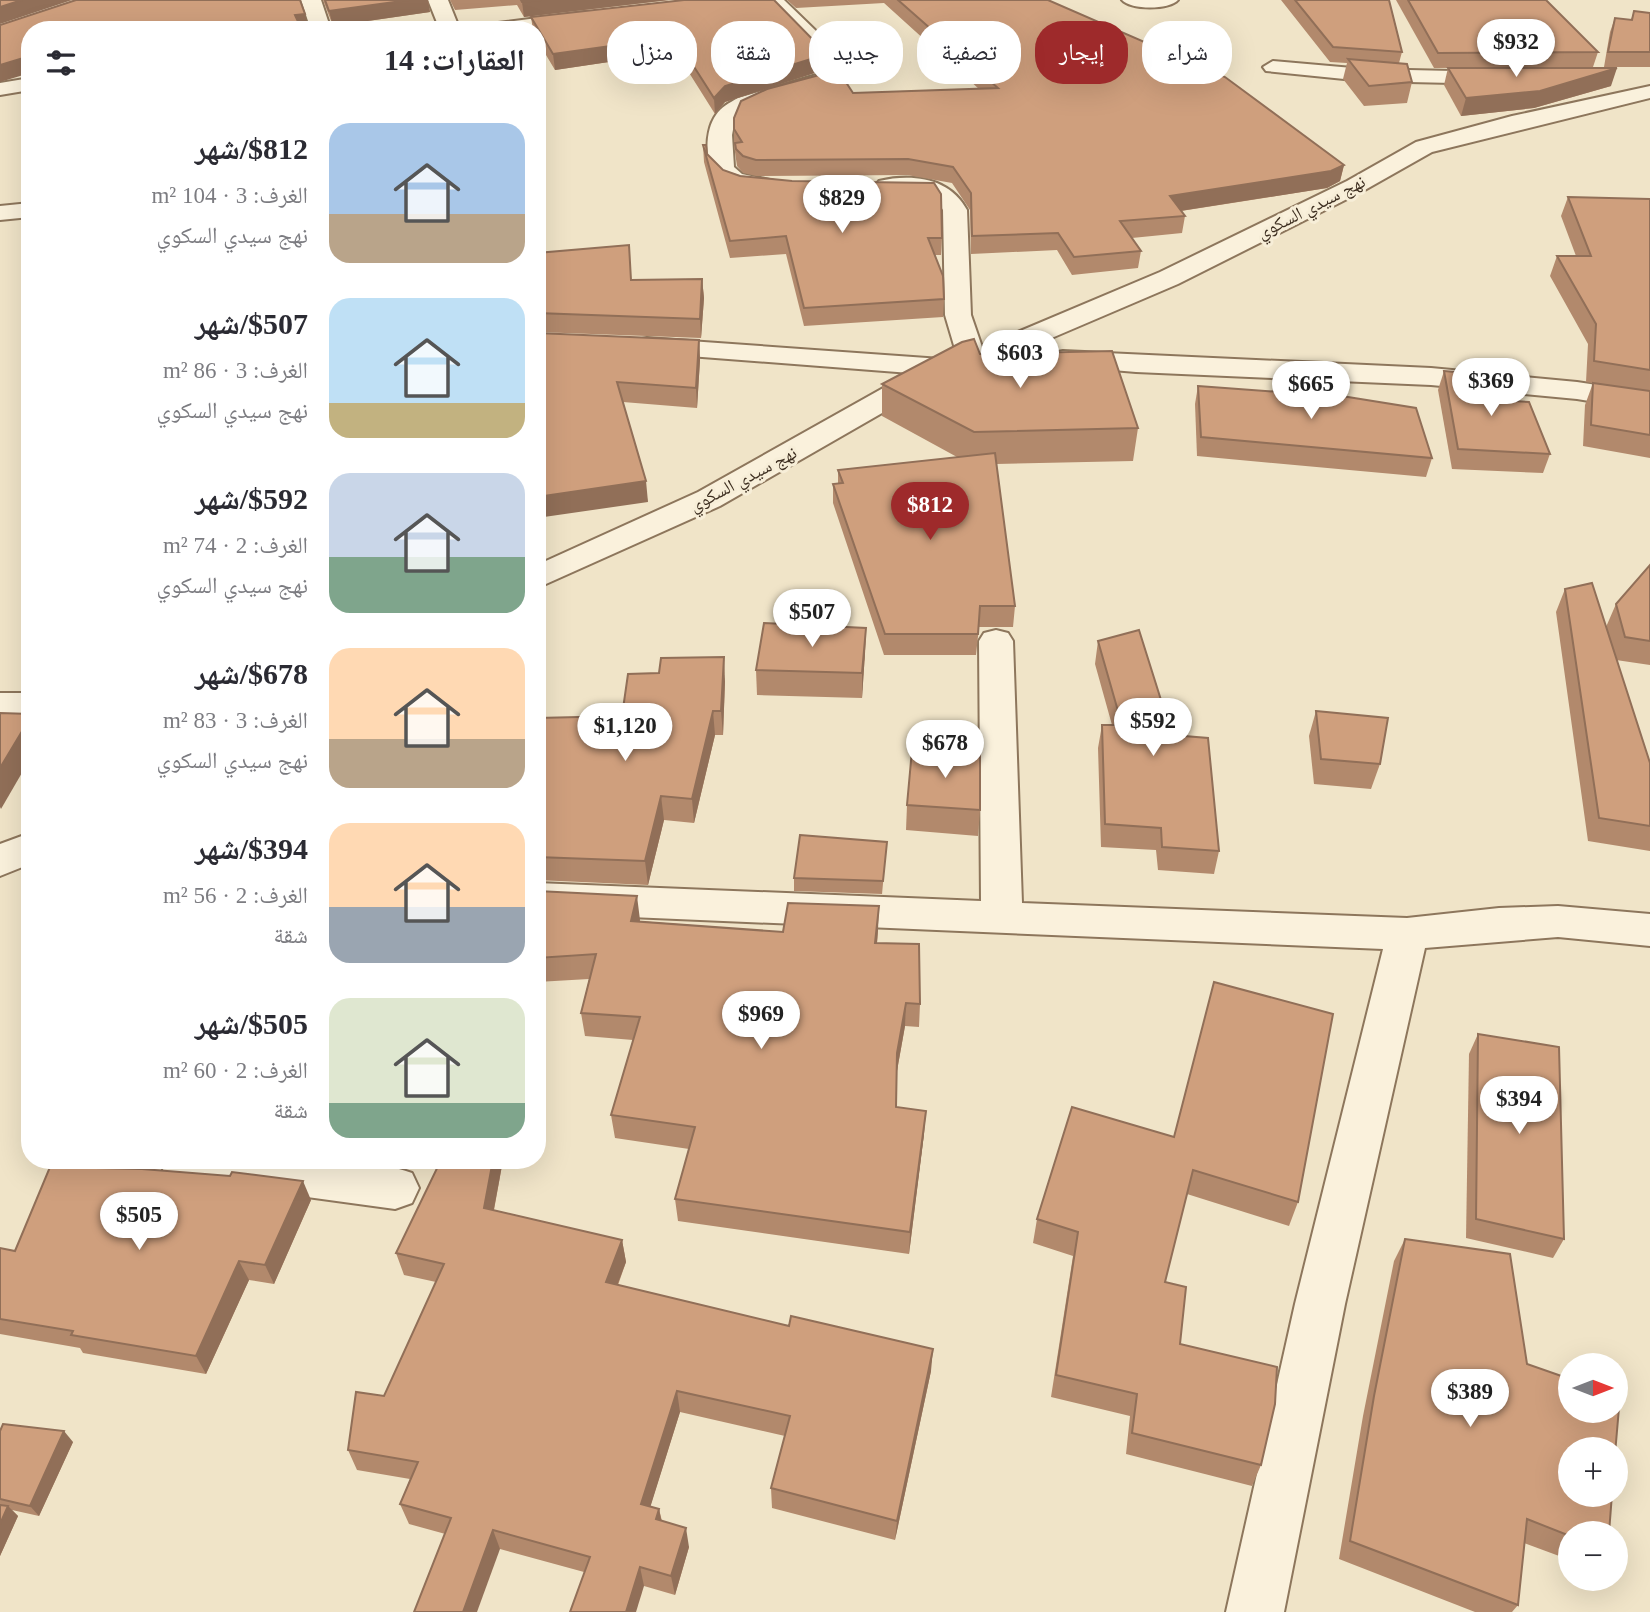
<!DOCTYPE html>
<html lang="ar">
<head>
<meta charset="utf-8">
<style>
	body { margin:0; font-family:"Times New Roman","Noto Naskh Arabic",serif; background:#f7f7f7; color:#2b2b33; direction:rtl; height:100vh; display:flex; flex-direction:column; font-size:26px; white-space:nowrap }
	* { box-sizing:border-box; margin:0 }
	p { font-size:23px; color:#7c7c81 }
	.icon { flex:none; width:38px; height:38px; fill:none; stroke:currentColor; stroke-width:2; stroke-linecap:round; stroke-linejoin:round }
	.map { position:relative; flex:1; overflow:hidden; direction:ltr }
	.side { position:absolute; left:21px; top:21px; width:525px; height:1148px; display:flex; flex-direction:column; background:#fff; border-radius:28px; box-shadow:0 7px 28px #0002; direction:rtl }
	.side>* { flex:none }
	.top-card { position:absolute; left:567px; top:21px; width:665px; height:63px; direction:rtl; display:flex; gap:14px }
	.needle { width:46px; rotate:90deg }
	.buttons { position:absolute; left:1558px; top:1353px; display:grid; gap:14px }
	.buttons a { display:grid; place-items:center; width:70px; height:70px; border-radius:50%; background:#fff; box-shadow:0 7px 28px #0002; font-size:35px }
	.price { position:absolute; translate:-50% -60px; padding:0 16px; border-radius:24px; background:#fff; color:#222; font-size:23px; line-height:46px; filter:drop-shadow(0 2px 4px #0008) }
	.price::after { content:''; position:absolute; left:50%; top:42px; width:21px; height:16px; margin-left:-10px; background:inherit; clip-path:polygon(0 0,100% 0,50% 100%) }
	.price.current { background:#9e2a2b; color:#fff }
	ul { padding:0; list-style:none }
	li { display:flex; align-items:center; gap:21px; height:175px; padding:0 21px }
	li span { display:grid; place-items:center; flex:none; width:196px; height:140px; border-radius:21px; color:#555 }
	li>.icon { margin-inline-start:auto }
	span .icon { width:84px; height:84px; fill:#fffc; stroke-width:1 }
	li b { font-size:30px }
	h2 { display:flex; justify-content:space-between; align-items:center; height:84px; padding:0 21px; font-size:30px }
	.pill { padding:0 24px; border-radius:28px; background:#fff; box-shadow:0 7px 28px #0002; font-size:24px; line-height:63px }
	.pill.current { background:#9e2a2b; color:#fff }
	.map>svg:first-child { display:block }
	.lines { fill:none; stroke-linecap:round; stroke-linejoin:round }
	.minor-casing { stroke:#8d765c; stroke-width:4 }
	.minor { fill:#faf1dc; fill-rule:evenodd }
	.wall { fill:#b2896c }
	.shaded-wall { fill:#916f58 }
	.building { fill:#cf9f7d; stroke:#916f58; stroke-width:2 }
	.labels { text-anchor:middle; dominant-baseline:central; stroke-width:6; stroke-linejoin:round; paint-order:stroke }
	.far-street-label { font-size:18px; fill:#3d2e20; stroke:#f7eed8 }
</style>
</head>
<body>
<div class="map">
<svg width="1650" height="1612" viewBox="0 0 1650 1612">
	<rect width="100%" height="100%" fill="#f0e4c8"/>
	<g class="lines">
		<defs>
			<g id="minor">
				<path d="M 301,0 L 321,0 L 331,30 L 311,30 Z"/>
				<path d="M 428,0 L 448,0 L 460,30 L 440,30 Z"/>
				<path d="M 763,0 L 784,0 L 846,60 L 850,71 L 844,81 L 768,102 L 735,119 L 732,135 L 734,167 L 742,174 L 779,182 L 783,187 L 779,192 C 770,194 762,192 752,191 C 744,189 732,189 725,185 C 704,173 703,133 716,115 C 721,107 729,103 738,98 L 830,71 L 829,66 Z"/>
				<path d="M 1122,0 L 1178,0 C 1169,10 1131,10 1122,0 Z"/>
				<path d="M 585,12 L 595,18 L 592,22 L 537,30 L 480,30 L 490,24 Z"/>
				<path d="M 1273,61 L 1364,69 L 1498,72 L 1509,78 L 1498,84 L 1364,81 L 1266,71 L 1263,67 Z"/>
				<path d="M 30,78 L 30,90 L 0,95 L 0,83 Z"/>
				<path d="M 1650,86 L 1650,98 L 1432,152 L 1363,191 L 1178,284 L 993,363 L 972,367 L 962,365 L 958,359 L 945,315 L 943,210 C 929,184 902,197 879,191 L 875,186 L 879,181 C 913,173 950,178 967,210 L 971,315 L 982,347 L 1160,272 L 1347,181 L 1416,142 L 1512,116 Z"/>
				<path d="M 30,203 L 30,217 L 0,220 L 0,206 Z"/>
				<path d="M 647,338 L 941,359 L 951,361 L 955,367 L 951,373 L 940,375 L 936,382 L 720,506 L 537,588 L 537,565 L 698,492 L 910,373 L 637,352 L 633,346 L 637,340 Z"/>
				<path d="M 1063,351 L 1431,368 L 1577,382 L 1650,393 L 1650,411 L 1577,399 L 1431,385 L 1136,372 L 1053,365 L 1049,359 L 1053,353 Z"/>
				<path d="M 996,630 L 1008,633 L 1013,641 L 1022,903 L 1407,918 L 1499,908 L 1558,906 L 1650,914 L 1650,946 L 1558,937 L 1425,948 L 1345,1304 L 1284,1612 L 1226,1612 L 1295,1304 L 1383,949 L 537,913 L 537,883 L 981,901 L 979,641 L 984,633 Z"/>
				<rect x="0" y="693" width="30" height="24"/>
				<path d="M 30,833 L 30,864 L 0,876 L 0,844 Z"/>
				<path d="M 159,1160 C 231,1160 346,1150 412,1173 L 419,1188 L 412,1203 L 395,1209 L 182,1180 L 165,1174 Z"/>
			</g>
		</defs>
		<use href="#minor" class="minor-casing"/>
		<use href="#minor" class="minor"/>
	</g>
	<g class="wall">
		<path d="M 323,0 L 428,0 L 430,12 L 333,26 Z"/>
		<path d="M 450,0 L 669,0 L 524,17 L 517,5 L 455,10 Z"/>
		<path d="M 787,0 L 1048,0 L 1344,165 L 1340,181 L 1327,188 L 1181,211 L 1185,216 L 1182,233 L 1132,238 L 1141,251 L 1138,268 L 1072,275 L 1057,250 L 971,254 L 970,210 L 952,183 L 907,175 L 756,176 L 743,173 L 737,166 L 734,145 L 734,118 L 853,93 L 979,89 L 884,3 L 796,8 Z"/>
		<path d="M 1281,0 L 1389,0 L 1402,52 L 1399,63 L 1412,82 L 1407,103 L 1364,106 L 1343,79 L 1347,63 L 1330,62 Z"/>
		<path d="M 1396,0 L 1546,0 L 1598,52 L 1593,67 L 1434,68 Z"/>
		<path d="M 1634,11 L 1650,13 L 1650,67 L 1604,67 L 1610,32 L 1615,18 L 1631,20 Z"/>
		<path d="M 531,17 L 827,54 L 827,69 L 725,102 L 715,114 L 676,52 L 555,70 L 537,40 L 537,30 L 533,30 Z"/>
		<path d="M 1448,68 L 1611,86 L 1534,108 L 1461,116 L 1444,85 Z"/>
		<path d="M 703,145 L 707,154 L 723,170 L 942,238 L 941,255 L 935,255 L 944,299 L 943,317 L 804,326 L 786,254 L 730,258 L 704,162 Z"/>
		<path d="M 1568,197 L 1650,199 L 1650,458 L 1583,446 L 1585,405 L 1593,383 L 1604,385 L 1586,382 L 1588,344 L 1550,276 L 1557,256 L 1576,256 L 1561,216 Z"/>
		<path d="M 537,253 L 632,280 L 702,279 L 704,298 L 701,338 L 537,332 Z"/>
		<path d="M 537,333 L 699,340 L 700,360 L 697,408 L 623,402 L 648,502 Z"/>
		<path d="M 1444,371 L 1550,454 L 1543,473 L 1452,469 L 1438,390 Z"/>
		<path d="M 882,384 L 1138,428 L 1133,461 L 996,464 L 1015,606 L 1013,627 L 979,627 L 976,655 L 884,655 L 833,503 L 833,484 L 838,483 L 838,470 L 957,457 L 882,416 Z"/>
		<path d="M 1198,386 L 1432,458 L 1426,477 L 1197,456 L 1195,404 Z"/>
		<path d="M 1650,565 L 1650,665 L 1616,660 L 1650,763 L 1650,851 L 1588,841 L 1556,612 L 1565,589 L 1609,636 L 1606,627 L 1616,604 Z"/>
		<path d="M 866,628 L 865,653 L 862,698 L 757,695 L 756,670 Z"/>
		<path d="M 1098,641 L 1172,735 L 1219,851 L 1214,874 L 1158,870 L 1156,850 L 1101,847 L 1098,748 L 1102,725 L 1112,725 L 1095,664 Z"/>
		<path d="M 725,681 L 723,735 L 715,735 L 694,823 L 664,820 L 648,885 L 537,880 L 537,718 L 622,716 Z"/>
		<path d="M 1316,711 L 1380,764 L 1371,789 L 1314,784 L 1309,736 Z"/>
		<path d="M 907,805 L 980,810 L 978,836 L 906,830 Z"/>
		<path d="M 887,842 L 882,894 L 794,891 L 794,878 Z"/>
		<path d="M 537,891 L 640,920 L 639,921 L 783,932 L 878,930 L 877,943 L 920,1004 L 919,1027 L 905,1026 L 897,1071 L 896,1107 L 924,1134 L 909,1254 L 678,1221 L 675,1199 L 689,1149 L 615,1138 L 611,1115 L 633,1040 L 585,1036 L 581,1013 L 589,979 L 537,982 Z"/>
		<path d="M 1478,1034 L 1564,1239 L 1553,1258 L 1466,1238 L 1469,1054 Z"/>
		<path d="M 1072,1107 L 1298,1202 L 1289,1226 L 1187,1194 L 1165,1282 L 1180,1344 L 1261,1465 L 1252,1486 L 1126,1454 L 1130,1416 L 1051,1397 L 1073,1256 L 1033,1243 L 1037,1219 Z"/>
		<path d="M 441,1160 L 503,1160 L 494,1210 L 622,1240 L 626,1262 L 618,1285 L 931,1371 L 895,1540 L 772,1508 L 771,1488 L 785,1436 L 680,1412 L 650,1507 L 659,1509 L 662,1521 L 689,1547 L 675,1595 L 644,1586 L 584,1572 L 409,1524 L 400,1504 L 410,1479 L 357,1470 L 348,1450 L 384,1396 L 436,1282 L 404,1275 L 396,1253 Z"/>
		<path d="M 311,1200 L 274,1284 L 249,1280 L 206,1374 L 83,1353 L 80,1348 L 0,1334 L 0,1248 L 15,1251 Z"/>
		<path d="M 1405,1239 L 1527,1364 L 1570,1533 L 1570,1560 L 1524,1543 L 1518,1605 L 1512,1612 L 1475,1612 L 1339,1559 L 1363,1416 L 1394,1261 Z"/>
		<path d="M 0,1431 L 73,1442 L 39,1516 L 12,1510 L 18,1516 L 0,1556 Z"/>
	</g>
	<g class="shaded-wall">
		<path d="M 22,0 L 72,0 L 0,24 L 0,7 Z"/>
		<path d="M 409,0 L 428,0 L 430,12 L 333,26 L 329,11 Z"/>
		<path d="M 541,0 L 669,0 L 524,17 L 522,2 Z"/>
		<path d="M 305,14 L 308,29 L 299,30 L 295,15 Z"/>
		<path d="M 675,37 L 676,52 L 555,70 L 553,54 Z"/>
		<path d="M 827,54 L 827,69 L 725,102 L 715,114 L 714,98 L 725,86 Z"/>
		<path d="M 30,56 L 30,73 L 0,82 L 0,65 Z"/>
		<path d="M 1617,68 L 1611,86 L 1534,108 L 1461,116 L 1466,98 Z"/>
		<path d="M 1344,165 L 1340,181 L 1327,188 L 1167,213 L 1170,196 Z"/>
		<path d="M 702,279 L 704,298 L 701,338 L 700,319 Z"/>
		<path d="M 699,340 L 700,360 L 697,408 L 696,388 Z"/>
		<path d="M 646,481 L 648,502 L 537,518 L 537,497 Z"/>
		<path d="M 866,628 L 865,653 L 862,698 L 862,673 Z"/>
		<path d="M 724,657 L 725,681 L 723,735 L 721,711 Z"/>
		<path d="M 713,711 L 715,735 L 694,823 L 692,799 Z"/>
		<path d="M 30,718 L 30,759 L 1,809 L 0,807 L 0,768 Z"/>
		<path d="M 661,796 L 664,820 L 648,885 L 645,861 Z"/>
		<path d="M 637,896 L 640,920 L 634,944 L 631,921 Z"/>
		<path d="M 879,906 L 878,930 L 875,967 L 875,943 Z"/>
		<path d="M 906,1003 L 905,1026 L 896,1076 L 897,1053 Z"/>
		<path d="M 926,1111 L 924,1134 L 909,1254 L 910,1232 Z"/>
		<path d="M 493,1160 L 503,1160 L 490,1230 L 484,1208 Z"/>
		<path d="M 303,1181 L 311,1200 L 274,1284 L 265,1265 Z"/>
		<path d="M 622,1240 L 626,1262 L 610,1304 L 606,1282 Z"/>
		<path d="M 239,1261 L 249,1280 L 206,1374 L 196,1356 Z"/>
		<path d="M 933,1349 L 931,1371 L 895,1540 L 897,1521 Z"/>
		<path d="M 677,1391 L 680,1412 L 645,1524 L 641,1504 Z"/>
		<path d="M 64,1431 L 73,1442 L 39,1516 L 30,1506 Z"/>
		<path d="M 8,1506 L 18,1516 L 0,1556 L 0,1524 Z"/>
		<path d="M 659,1509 L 663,1529 L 656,1519 Z"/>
		<path d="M 686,1528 L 689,1547 L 675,1595 L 671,1576 Z"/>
		<path d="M 493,1530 L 500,1549 L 477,1612 L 463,1612 Z"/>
		<path d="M 640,1567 L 644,1586 L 636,1612 L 626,1612 Z"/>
	</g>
	<g class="building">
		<path d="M 0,0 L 22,0 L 0,7 Z"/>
		<path d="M 76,0 L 300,0 L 305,14 L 295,15 L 302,30 L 30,30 L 30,56 L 0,65 L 0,25 Z"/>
		<path d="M 325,0 L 409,0 L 329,11 Z"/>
		<path d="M 521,0 L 541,0 L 522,2 Z"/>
		<path d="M 684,0 L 774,0 L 827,54 L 725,86 L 714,98 L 675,37 L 553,54 L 531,17 Z"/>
		<path d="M 898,0 L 1048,0 L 1225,77 L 1344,165 L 1331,171 L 1170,196 L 1185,216 L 1120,221 L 1141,251 L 1074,257 L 1058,233 L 972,236 L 971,193 L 953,167 L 908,159 L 756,160 L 743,156 L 736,149 L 735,143 L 742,142 L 734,129 L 734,118 L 741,101 L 767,89 L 838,70 L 853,93 L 998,88 Z"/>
		<path d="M 1295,0 L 1389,0 L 1402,52 L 1333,47 Z"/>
		<path d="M 1408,0 L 1546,0 L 1598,52 L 1438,53 Z"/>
		<path d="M 1634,11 L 1650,13 L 1650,52 L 1608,52 L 1615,18 L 1632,20 Z"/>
		<path d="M 1348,59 L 1407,64 L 1412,82 L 1369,86 Z"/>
		<path d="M 1448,68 L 1617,68 L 1540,91 L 1466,98 Z"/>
		<path d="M 703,145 L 706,145 L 707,154 L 723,170 L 740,176 L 792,181 L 934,183 L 941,194 L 942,238 L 928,238 L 943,276 L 944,299 L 804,308 L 786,236 L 730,241 Z"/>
		<path d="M 1568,197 L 1650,199 L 1650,370 L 1594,361 L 1596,324 L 1557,256 L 1591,256 Z"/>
		<path d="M 629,245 L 631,280 L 702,279 L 700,319 L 537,313 L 537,253 Z"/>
		<path d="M 537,333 L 699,340 L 696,388 L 617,382 L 646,481 L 537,497 Z"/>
		<path d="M 974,339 L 980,354 L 1112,351 L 1138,428 L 974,432 L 882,384 L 962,342 Z"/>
		<path d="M 1444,371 L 1490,375 L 1496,400 L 1529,402 L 1550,454 L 1458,449 Z"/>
		<path d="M 1593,383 L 1650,391 L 1650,435 L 1591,425 Z"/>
		<path d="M 1198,386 L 1348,397 L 1416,408 L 1432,458 L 1201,437 Z"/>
		<path d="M 995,453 L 1015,606 L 980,606 L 978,634 L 885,634 L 833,484 L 843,483 L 838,470 Z"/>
		<path d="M 1650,565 L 1650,641 L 1625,637 L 1616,604 Z"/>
		<path d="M 1592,583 L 1650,763 L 1650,826 L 1599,818 L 1565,589 Z"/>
		<path d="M 764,623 L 866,628 L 862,673 L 756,670 Z"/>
		<path d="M 1139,630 L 1172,735 L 1208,738 L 1219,851 L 1162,847 L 1161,828 L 1105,824 L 1102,725 L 1122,725 L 1098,641 Z"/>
		<path d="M 724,657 L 721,711 L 713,711 L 692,799 L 661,796 L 645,861 L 537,857 L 537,718 L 622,716 L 628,674 L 659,673 L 661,658 Z"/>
		<path d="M 1316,711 L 1388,718 L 1380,764 L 1321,759 Z"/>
		<path d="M 0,713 L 30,714 L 30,718 L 0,768 Z"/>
		<path d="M 912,750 L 980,755 L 980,810 L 907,805 Z"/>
		<path d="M 800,835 L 887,842 L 883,881 L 794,878 Z"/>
		<path d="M 537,891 L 637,896 L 631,921 L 783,932 L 788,903 L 879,906 L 875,943 L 919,944 L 920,1004 L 906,1003 L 897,1053 L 896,1107 L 926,1111 L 910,1232 L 675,1199 L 695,1127 L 611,1115 L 640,1017 L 581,1013 L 596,954 L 537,958 Z"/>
		<path d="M 1214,982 L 1333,1014 L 1298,1202 L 1193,1170 L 1165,1282 L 1186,1287 L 1180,1344 L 1277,1367 L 1275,1404 L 1261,1465 L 1132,1433 L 1137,1394 L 1056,1375 L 1078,1232 L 1037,1219 L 1072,1107 L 1174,1137 Z"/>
		<path d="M 1478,1034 L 1559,1047 L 1564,1239 L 1476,1219 Z"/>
		<path d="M 441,1160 L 493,1160 L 484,1208 L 622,1240 L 606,1282 L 789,1326 L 791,1316 L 933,1349 L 897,1521 L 771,1488 L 790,1416 L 677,1391 L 641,1504 L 659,1509 L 656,1519 L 686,1528 L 671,1576 L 640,1567 L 626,1612 L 570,1612 L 590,1557 L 493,1530 L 463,1612 L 414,1612 L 451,1518 L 400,1504 L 418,1462 L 348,1450 L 356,1392 L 384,1396 L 444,1264 L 396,1253 Z"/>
		<path d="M 50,1167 L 142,1169 L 230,1176 L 232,1172 L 303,1181 L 265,1265 L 239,1261 L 196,1356 L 71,1335 L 73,1331 L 0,1319 L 0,1248 L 15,1251 Z"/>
		<path d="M 1405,1239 L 1510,1254 L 1527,1364 L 1570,1379 L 1570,1410 L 1615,1410 L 1615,1395 L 1620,1396 L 1615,1454 L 1615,1449 L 1570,1449 L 1570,1494 L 1612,1494 L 1609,1533 L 1570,1533 L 1570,1536 L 1527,1519 L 1518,1605 L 1350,1541 L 1374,1396 Z"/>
		<path d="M 3,1424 L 64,1431 L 30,1506 L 0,1499 L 0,1431 Z"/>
		<path d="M 0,1505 L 8,1506 L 0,1524 Z"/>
	</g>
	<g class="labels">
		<g class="far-street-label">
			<text transform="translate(1311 207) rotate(-27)">نهج سيدي السكوي</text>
			<text transform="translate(743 479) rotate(-28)">نهج سيدي السكوي</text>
		</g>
	</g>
</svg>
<div class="buttons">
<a><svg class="needle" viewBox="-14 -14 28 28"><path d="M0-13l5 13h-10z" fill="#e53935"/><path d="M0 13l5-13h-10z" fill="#7c7c81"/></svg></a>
<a>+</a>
<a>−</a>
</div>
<b class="price" style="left:1516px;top:79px">$932</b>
<b class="price" style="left:842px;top:235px">$829</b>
<b class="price" style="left:1020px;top:390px">$603</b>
<b class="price" style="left:1491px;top:418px">$369</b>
<b class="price" style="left:1311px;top:421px">$665</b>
<b class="price current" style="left:930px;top:542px">$812</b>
<b class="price" style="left:812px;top:649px">$507</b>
<b class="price" style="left:1153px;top:758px">$592</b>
<b class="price" style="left:625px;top:763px">$1,120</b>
<b class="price" style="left:945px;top:780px">$678</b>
<b class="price" style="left:761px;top:1051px">$969</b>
<b class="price" style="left:1519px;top:1136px">$394</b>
<b class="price" style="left:139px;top:1252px">$505</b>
<b class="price" style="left:1470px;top:1429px">$389</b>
<div class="top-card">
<a class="pill">شراء</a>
<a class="pill current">إيجار</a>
<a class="pill">تصفية</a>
<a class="pill">جديد</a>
<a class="pill">شقة</a>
<a class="pill">منزل</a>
</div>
<section class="side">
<h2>العقارات: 14<svg class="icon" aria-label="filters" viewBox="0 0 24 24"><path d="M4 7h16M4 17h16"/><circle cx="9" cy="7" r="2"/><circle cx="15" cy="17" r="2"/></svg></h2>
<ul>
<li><span style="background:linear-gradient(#a9c7e8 65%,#b9a48a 0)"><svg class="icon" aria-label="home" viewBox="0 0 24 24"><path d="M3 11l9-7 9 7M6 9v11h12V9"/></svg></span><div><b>$812/شهر</b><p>الغرف: 3 · 104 m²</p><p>نهج سيدي السكوي</p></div></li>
<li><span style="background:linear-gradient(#bfe0f5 75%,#c2b280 0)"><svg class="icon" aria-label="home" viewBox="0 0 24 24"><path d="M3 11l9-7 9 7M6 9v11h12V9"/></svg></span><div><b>$507/شهر</b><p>الغرف: 3 · 86 m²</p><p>نهج سيدي السكوي</p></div></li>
<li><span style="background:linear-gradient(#c9d6e8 60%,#7fa58c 0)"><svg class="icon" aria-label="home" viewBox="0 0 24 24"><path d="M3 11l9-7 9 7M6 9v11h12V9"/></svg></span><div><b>$592/شهر</b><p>الغرف: 2 · 74 m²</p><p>نهج سيدي السكوي</p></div></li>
<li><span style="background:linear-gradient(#ffd9b3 65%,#b9a48a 0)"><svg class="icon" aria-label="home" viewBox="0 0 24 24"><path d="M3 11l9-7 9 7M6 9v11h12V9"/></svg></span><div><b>$678/شهر</b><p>الغرف: 3 · 83 m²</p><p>نهج سيدي السكوي</p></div></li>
<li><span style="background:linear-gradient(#ffd9b3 60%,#9aa5b1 0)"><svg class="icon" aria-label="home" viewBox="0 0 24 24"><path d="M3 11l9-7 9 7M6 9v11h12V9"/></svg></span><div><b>$394/شهر</b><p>الغرف: 2 · 56 m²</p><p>شقة</p></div></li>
<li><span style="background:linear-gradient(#dfe7d0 75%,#7fa58c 0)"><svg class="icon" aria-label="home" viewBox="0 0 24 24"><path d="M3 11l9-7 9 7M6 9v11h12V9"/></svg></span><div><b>$505/شهر</b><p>الغرف: 2 · 60 m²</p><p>شقة</p></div></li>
</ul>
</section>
</div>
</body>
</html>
